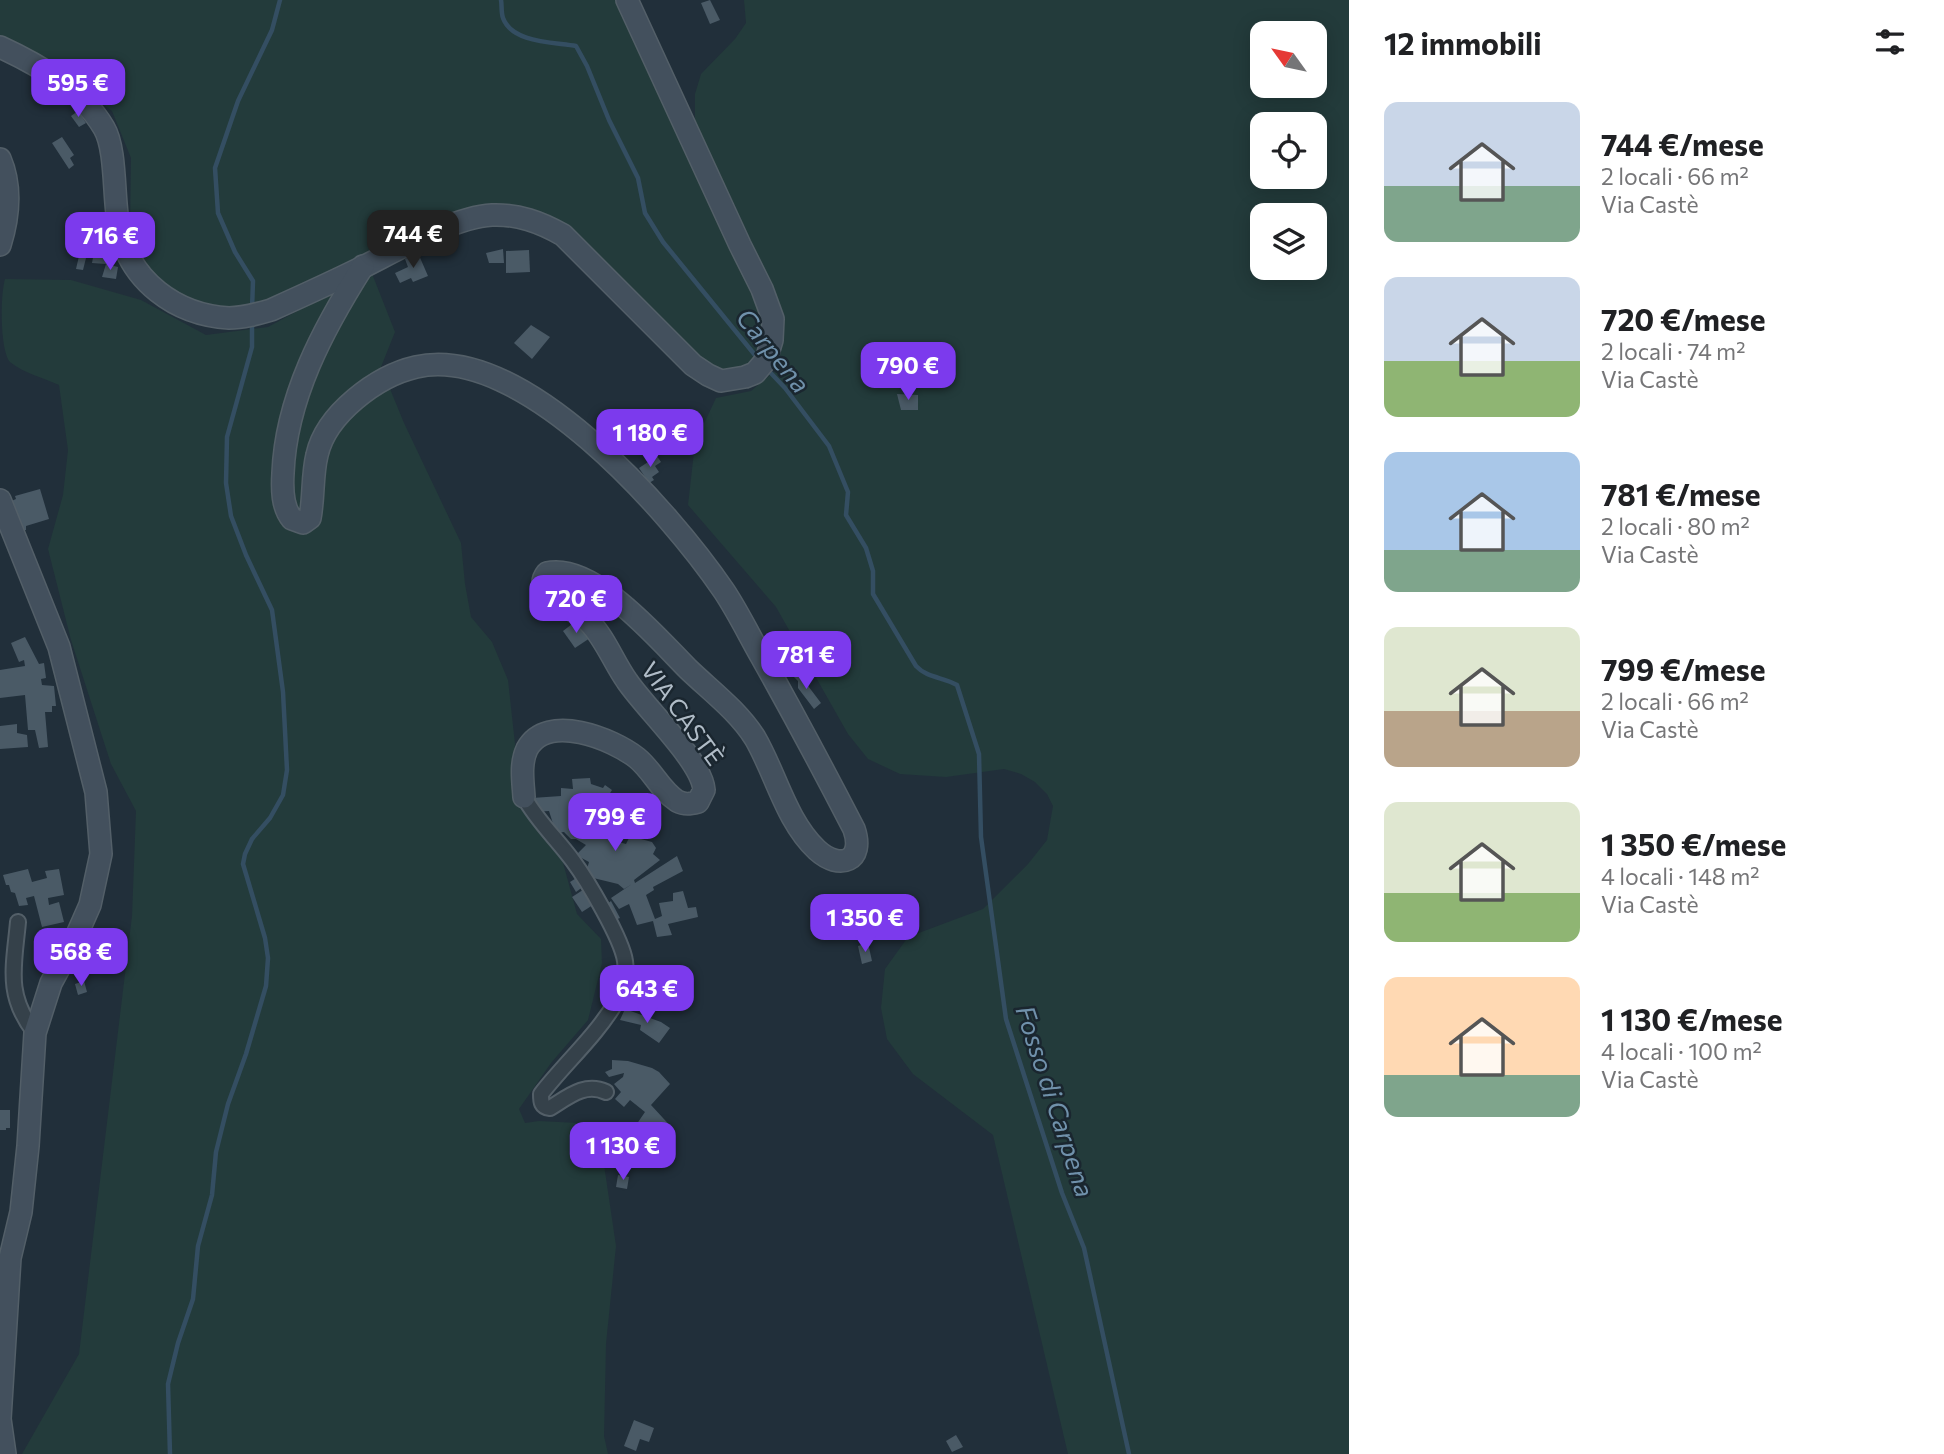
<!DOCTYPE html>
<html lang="it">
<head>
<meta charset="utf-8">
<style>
	body { margin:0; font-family:Commissioner,sans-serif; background:#f6f6f6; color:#202124; height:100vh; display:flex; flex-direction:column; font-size:26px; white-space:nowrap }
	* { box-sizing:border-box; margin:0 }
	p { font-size:23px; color:#757577 }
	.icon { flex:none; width:38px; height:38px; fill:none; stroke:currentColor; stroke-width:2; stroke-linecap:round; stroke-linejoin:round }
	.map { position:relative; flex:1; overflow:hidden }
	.side { display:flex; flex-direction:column; background:#fff; width:595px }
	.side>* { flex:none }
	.needle { width:46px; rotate:303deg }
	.tools { position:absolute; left:1250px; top:21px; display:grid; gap:14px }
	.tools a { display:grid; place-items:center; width:77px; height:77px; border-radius:14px; background:#fff; box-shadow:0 4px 18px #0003; font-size:35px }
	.price { position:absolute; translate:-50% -60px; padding:0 16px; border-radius:14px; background:#7c3aed; color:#fff; font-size:23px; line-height:46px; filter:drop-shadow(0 2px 4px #0008) }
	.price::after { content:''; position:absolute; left:50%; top:42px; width:21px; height:16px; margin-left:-10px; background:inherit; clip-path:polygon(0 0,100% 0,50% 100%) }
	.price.selected { background:#222; color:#fff }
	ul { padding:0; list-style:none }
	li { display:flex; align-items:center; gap:21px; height:175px; padding:0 35px }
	li span { display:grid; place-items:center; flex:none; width:196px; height:140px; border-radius:14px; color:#555 }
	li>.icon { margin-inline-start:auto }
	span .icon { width:84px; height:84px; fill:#fffc; stroke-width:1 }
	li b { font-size:30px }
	h2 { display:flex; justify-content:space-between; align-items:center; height:84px; padding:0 35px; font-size:30px }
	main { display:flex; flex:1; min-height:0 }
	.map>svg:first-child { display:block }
	.green { fill:#233b3b; fill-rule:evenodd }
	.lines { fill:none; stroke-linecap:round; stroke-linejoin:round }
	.stream { stroke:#344e62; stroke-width:4.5 }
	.building { fill:#4a5a66 }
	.street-casing { stroke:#535f68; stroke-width:18 }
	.secondary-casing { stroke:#535f68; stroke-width:24 }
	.street { stroke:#35414a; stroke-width:14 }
	.secondary { stroke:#43505d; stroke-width:21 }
	.labels { text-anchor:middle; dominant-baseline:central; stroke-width:5; stroke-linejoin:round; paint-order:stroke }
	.street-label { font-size:24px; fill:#b0bcc7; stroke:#1a262f }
	.water-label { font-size:26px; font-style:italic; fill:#7091ab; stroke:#1a262f }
</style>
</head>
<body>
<main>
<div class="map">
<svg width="1349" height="1454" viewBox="0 0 1349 1454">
	<rect width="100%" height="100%" fill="#212f3a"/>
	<g class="green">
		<path d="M 0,0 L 617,0 L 752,290 L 766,331 L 753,365 L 725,373 L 704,364 L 563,223 C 524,203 515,203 472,207 L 268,301 L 246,306 L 222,307 L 187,298 L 157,280 L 138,255 L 130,230 L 131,158 L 112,111 L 45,60 L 0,37 Z"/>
		<path d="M 744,0 L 1349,0 L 1349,1454 L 1068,1454 L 993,1135 L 913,1074 L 887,1039 L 881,1008 L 885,969 L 908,937 L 983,909 L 1028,864 L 1047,840 L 1053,806 L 1047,794 L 1035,782 L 1021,774 L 1004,769 L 946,777 L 900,774 L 868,759 L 848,734 L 776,607 L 688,505 L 695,443 L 716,398 L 751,391 L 776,370 L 781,336 L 771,284 L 695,121 L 695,94 L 701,74 L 735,39 L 746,23 ZM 1262,33 L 1314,33 L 1314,86 L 1262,86 ZM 1262,124 L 1314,124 L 1314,177 L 1262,177 ZM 1262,215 L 1314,215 L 1314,268 L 1262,268 Z"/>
		<path d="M 371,271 L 395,332 L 381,367 L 404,423 L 461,543 L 465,584 L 471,617 L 492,642 L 508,680 L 515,744 L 513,777 L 518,803 L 562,859 L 577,914 L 601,939 L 602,963 L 588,1020 L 551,1063 L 519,1109 L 525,1123 L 539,1121 L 598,1124 L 616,1246 L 606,1344 L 604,1436 L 608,1454 L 22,1454 L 79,1354 L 132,916 L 136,811 L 111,764 L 71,640 L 48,549 L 63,495 L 68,450 L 59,385 C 44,378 23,373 10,362 C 0,350 0,297 5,279 L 71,280 L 141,300 L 206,335 L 268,327 Z"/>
	</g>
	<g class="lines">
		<g class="stream">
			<path d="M 501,0 C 502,5 501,13 503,18 C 512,43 554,42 576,46 L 587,66 L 609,120 L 638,178 L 645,213 L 663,242 L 759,360"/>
			<path d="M 252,309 L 253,281 L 235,252 L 218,213 L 215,168 L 238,101 L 272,30 L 280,0"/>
			<path d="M 767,369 L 785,388 L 829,446 L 848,492 L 846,515 L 866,548 L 873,571 L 873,594 L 916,666 C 927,678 943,677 957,685 L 979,754 L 981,837 L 1006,1019 L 1062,1193 L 1084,1248 L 1129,1454"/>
			<path d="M 170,1454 L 168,1384 L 178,1343 L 193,1299 L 198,1246 L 212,1195 L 216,1152 L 228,1104 L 246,1054 L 266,986 L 268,958 L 265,938 L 243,864 L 245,854 L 252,839 L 270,818 L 283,795 L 287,770 L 283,692 L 272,610 L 246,555 L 231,516 L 226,483 L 227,437 L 252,347 L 252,321"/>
		</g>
	</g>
	<g class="building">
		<path d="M 710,0 L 720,20 L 710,24 L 701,3 Z"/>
		<path d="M 78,111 L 86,123 L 79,127 L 71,116 Z"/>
		<path d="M 62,137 L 74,155 L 70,158 L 74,165 L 69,169 L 52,143 Z"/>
		<path d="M 89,234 L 109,236 L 106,264 L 92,263 L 94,252 L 86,250 Z"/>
		<path d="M 503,249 L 504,263 L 489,263 L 486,253 Z"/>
		<path d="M 529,250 L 530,272 L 506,273 L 506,251 Z"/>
		<path d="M 418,253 L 428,276 L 413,282 L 411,278 L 400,283 L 395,273 L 408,267 L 405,259 Z"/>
		<path d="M 79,256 L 86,258 L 83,270 L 76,269 Z"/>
		<path d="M 106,264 L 118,267 L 116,279 L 102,277 Z"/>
		<path d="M 531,325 L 550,337 L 532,359 L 514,343 Z"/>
		<path d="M 897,394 L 918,395 L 918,410 L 901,410 Z"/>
		<path d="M 657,456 L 661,462 L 655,466 L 659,472 L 652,477 L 654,480 L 649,483 L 639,468 Z"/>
		<path d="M 40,489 L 49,519 L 26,526 L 26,530 L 18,532 L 9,502 L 16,499 L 15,496 Z"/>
		<path d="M 576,621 L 590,638 L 575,648 L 563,631 Z"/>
		<path d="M 25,637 L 39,664 L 44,663 L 46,678 L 41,679 L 42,685 L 54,686 L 56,706 L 52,706 L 52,712 L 45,712 L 48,747 L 39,748 L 35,730 L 28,730 L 25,695 L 0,698 L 0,670 L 25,666 L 24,660 L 19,662 L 11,643 Z"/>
		<path d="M 796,670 L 821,703 L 814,709 L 798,688 L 798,681 L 791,674 Z"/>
		<path d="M 17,724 L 17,733 L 27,735 L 28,747 L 0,749 L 0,726 Z"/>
		<path d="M 590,778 L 591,784 L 603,788 L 605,785 L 612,790 L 601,808 L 624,824 L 616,833 L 611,832 L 608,839 L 626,844 L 630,836 L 652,842 L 656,848 L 653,854 L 660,860 L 634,880 L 635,883 L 677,856 L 683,871 L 653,887 L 654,890 L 646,895 L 655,919 L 662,916 L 659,903 L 673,901 L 673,893 L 683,891 L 688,908 L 696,907 L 698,917 L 668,924 L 672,935 L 657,937 L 653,921 L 637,925 L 629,904 L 619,909 L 611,898 L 632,884 L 624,889 L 618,884 L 585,876 L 589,862 L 576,855 L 586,845 L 576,839 L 571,839 L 564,832 L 556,833 L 549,811 L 533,812 L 532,798 L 561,796 L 561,788 L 573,789 L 572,779 Z"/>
		<path d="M 28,869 L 32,882 L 47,878 L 45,871 L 59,869 L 64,895 L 48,898 L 49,905 L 59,902 L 64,922 L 42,927 L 34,896 L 26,898 L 28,905 L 19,906 L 15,893 L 11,892 L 9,885 L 6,885 L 3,875 Z"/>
		<path d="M 578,877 L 584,886 L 576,892 L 570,882 Z"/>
		<path d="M 586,888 L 596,903 L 582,912 L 572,897 Z"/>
		<path d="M 611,901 L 620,918 L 610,922 L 603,907 Z"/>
		<path d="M 868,943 L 872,961 L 862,964 L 858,946 Z"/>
		<path d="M 84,981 L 87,992 L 78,995 L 75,984 Z"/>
		<path d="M 625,1009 L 661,1022 L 670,1028 L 659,1043 L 640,1030 L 641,1025 L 620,1020 Z"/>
		<path d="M 612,1060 L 628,1061 L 652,1068 L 659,1072 L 670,1084 L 651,1105 L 675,1131 L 666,1139 L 658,1129 L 653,1132 L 650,1129 L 646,1135 L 640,1131 L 637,1134 L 632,1131 L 645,1112 L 630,1100 L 624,1107 L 615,1099 L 621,1092 L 614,1084 L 623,1077 L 624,1073 L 609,1077 L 605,1072 L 612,1069 Z"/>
		<path d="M 0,1110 L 10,1110 L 10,1128 L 6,1128 L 6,1130 L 0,1130 Z"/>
		<path d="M 618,1175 L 629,1177 L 627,1189 L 616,1187 Z"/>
		<path d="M 634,1420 L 654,1428 L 649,1442 L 640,1439 L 636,1451 L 624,1446 Z"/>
		<path d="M 956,1435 L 963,1447 L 952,1452 L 946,1441 Z"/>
	</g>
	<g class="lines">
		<defs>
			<g id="street">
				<path d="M 524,797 C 537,821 557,839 573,861 C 587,880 622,939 625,961 C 627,975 623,990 616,1002 C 596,1036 565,1063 541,1094 C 541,1102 541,1107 550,1108 C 568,1097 585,1082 606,1092"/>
				<path d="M 18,922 C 14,966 5,995 35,1033"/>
			</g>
			<g id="secondary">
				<path d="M 0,47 C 39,65 81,89 104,128 C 117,150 113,201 119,227 C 129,281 176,315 229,318 C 243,318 257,314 271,310 C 302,296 333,282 363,267 C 397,250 454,217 492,215 C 518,214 540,222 563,235 L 693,365 L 708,375 L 721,381 L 745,377 L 755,373 L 766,360 L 772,340 L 773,319 L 762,289 L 740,245 L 627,0"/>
				<path d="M 0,159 C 12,187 9,216 0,245"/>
				<path d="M 363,266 C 323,329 286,398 283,473 C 282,489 282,507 292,519 L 303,523 L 310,518 C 314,497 312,475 317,455 C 326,414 377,376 416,367 C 522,342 671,513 724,591 C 738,612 749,635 761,656 C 793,713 824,771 854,829 C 865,861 840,871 817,850 C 786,821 776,774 755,738 C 738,711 711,691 688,669 C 659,640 593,562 547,573 C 542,579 542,585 545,592 C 558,604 576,610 589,622 C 605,638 614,663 627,681 C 645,708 702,761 704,790 L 698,802 C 690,804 685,805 677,801 C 660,790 653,771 637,758 C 613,739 547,712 527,749 C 520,764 523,781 524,797"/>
				<path d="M 0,500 L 59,647 L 96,792 L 101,854 L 90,905 L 75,939 L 51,983 L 35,1033 L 28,1146 L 21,1212 L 10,1258 L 0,1419 L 5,1454"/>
			</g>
		</defs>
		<use href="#street" class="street-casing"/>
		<use href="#secondary" class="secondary-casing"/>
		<use href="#street" class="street"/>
		<use href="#secondary" class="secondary"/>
	</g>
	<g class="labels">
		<g class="street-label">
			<text transform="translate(683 713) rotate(54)">VIA CASTÈ</text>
		</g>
		<g class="water-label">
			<text transform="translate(774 350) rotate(51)">Carpena</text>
			<text transform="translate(1056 1101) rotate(72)">Fosso di Carpena</text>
		</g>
	</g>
</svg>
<div class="tools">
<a><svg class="needle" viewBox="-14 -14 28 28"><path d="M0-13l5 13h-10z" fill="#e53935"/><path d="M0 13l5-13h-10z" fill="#757577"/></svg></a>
<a><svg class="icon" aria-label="locate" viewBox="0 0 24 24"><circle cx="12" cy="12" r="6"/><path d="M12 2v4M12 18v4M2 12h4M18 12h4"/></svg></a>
<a><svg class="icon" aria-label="layers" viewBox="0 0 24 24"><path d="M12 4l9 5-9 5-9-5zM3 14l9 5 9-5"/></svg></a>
</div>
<b class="price" style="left:78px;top:119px">595 €</b>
<b class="price selected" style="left:413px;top:270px">744 €</b>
<b class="price" style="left:110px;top:272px">716 €</b>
<b class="price" style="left:908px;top:402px">790 €</b>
<b class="price" style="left:650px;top:469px">1 180 €</b>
<b class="price" style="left:576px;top:635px">720 €</b>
<b class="price" style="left:806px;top:691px">781 €</b>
<b class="price" style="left:615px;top:853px">799 €</b>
<b class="price" style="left:865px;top:954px">1 350 €</b>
<b class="price" style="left:81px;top:988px">568 €</b>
<b class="price" style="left:647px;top:1025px">643 €</b>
<b class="price" style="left:623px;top:1182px">1 130 €</b>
</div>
<section class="side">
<h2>12 immobili<svg class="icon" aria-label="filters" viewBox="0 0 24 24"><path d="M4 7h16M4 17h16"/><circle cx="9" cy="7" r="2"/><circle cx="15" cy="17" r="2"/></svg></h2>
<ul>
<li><span style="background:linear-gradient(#c9d6e8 60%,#7fa58c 0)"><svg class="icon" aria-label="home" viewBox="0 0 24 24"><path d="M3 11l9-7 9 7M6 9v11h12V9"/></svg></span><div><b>744 €/mese</b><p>2 locali · 66 m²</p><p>Via Castè</p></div></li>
<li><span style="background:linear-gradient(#c9d6e8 60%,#8fb573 0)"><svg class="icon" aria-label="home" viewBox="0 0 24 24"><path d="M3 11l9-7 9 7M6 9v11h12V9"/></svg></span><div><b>720 €/mese</b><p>2 locali · 74 m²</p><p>Via Castè</p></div></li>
<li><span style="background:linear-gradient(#a9c7e8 70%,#7fa58c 0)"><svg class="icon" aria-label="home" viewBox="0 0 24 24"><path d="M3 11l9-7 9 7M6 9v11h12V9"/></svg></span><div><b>781 €/mese</b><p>2 locali · 80 m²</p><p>Via Castè</p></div></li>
<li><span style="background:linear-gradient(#dfe7d0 60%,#b9a48a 0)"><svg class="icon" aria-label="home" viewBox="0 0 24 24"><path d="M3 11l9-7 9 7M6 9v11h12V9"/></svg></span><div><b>799 €/mese</b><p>2 locali · 66 m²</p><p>Via Castè</p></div></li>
<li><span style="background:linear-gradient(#dfe7d0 65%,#8fb573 0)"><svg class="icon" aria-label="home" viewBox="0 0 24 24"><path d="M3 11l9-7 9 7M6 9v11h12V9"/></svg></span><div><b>1 350 €/mese</b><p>4 locali · 148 m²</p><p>Via Castè</p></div></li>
<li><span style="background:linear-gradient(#ffd9b3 70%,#7fa58c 0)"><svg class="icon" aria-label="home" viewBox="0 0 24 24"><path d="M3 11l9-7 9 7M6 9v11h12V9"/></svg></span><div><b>1 130 €/mese</b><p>4 locali · 100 m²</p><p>Via Castè</p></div></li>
</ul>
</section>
</main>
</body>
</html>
